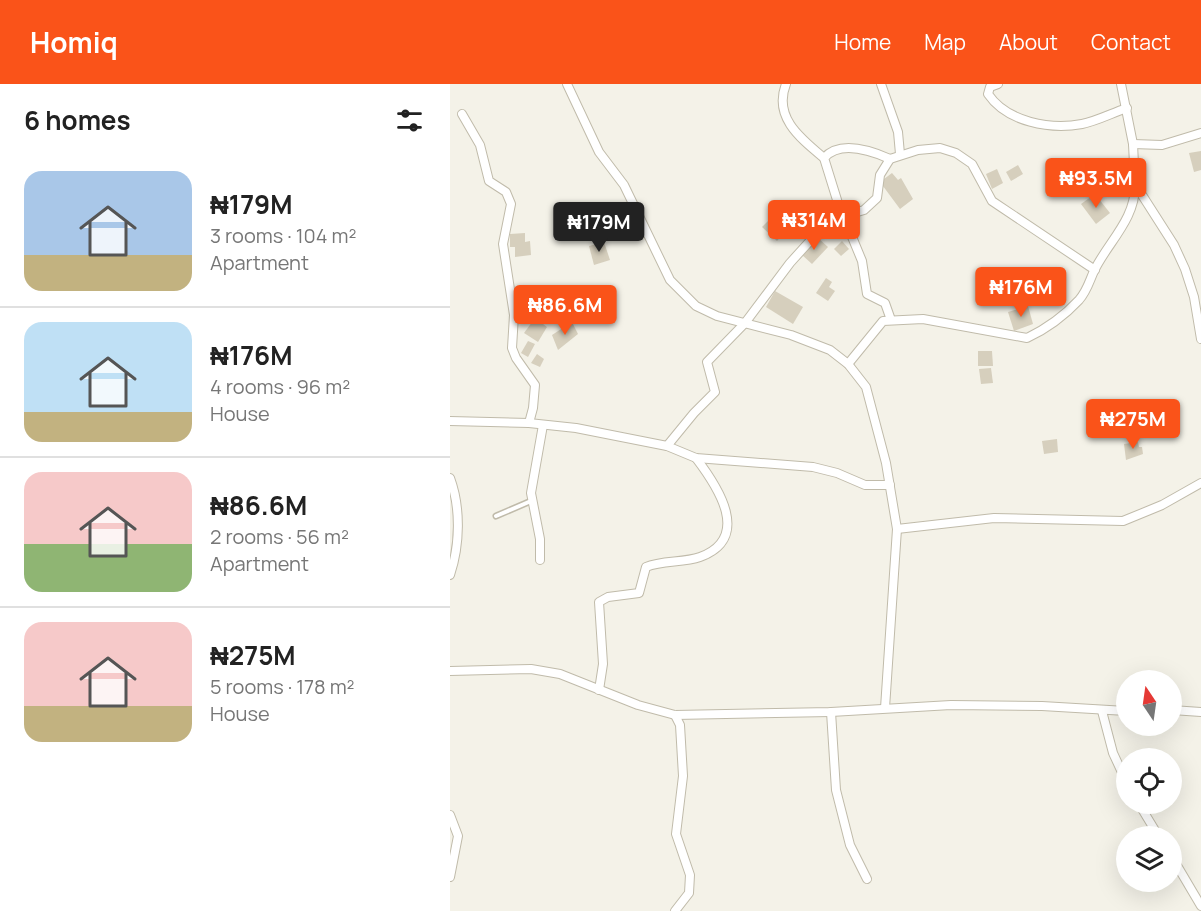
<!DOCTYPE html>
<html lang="en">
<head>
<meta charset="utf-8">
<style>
	body { margin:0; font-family:Manrope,sans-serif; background:#f6f6f6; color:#222; height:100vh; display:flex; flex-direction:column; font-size:22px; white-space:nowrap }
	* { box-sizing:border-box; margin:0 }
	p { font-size:20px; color:#767676 }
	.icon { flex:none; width:33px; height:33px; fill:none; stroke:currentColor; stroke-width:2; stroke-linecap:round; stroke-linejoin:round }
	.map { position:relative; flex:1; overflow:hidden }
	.details { display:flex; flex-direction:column; background:#fff; width:450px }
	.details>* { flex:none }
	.needle { width:39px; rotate:347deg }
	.controls { position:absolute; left:666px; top:586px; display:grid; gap:12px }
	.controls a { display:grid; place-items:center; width:66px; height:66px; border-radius:50%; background:#fff; box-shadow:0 6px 24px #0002; font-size:30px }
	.price { position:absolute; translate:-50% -51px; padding:0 14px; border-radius:6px; background:#fa5319; color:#fff; font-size:20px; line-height:39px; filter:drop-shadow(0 2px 3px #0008) }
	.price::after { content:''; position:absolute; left:50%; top:36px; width:18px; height:14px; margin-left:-9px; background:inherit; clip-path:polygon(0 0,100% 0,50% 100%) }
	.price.active { background:#222; color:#fff }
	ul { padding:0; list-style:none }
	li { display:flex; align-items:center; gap:18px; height:150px; padding:0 24px }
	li+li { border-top:2px solid #e0e0e0 }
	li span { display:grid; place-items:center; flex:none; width:168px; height:120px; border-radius:18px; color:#555 }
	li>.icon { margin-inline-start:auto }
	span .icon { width:72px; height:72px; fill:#fffc; stroke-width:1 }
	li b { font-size:26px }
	h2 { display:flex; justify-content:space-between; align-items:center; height:72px; padding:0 24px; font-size:26px }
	header { display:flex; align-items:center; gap:36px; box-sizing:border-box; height:84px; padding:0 30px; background:#fa5319; color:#fff }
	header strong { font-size:28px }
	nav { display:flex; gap:33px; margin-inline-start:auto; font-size:21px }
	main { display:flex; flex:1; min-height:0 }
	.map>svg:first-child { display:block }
	.building { fill:#d6cfbd }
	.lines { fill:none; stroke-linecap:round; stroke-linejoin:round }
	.service-casing { stroke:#c0bbaa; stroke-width:7 }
	.minor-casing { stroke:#c0bbaa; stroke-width:10 }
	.service { stroke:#fff; stroke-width:4 }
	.minor { stroke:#fff; stroke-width:8 }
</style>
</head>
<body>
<header>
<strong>Homiq</strong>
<nav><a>Home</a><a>Map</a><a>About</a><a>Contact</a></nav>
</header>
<main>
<section class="details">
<h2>6 homes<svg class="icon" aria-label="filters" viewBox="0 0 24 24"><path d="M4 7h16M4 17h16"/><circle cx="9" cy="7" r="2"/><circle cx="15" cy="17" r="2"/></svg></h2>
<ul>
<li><span style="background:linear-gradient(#a9c7e8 70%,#c2b280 0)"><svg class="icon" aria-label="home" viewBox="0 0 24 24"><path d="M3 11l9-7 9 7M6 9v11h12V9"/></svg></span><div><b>₦179M</b><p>3 rooms · 104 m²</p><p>Apartment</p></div></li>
<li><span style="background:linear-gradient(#bfe0f5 75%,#c2b280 0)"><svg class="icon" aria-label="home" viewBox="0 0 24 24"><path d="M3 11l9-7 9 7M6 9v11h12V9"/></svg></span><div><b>₦176M</b><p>4 rooms · 96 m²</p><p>House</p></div></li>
<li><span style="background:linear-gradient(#f6c9c9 60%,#8fb573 0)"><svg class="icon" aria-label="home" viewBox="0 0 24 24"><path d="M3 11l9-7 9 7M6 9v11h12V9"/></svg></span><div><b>₦86.6M</b><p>2 rooms · 56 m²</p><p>Apartment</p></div></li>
<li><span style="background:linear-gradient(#f6c9c9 70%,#c2b280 0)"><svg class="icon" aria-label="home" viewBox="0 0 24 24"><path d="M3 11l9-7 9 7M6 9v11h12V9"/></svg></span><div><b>₦275M</b><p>5 rooms · 178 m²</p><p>House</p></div></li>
</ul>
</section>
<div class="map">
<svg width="751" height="827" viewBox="0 0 751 827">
	<rect width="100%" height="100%" fill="#f4f2e8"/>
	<g class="building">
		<path d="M 751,67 L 751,86 L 744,88 L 739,69 Z"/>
		<path d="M 568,81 L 573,90 L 561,97 L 556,88 Z"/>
		<path d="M 547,85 L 553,99 L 542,105 L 536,90 Z"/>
		<path d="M 442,89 L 448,96 L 451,94 L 463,115 L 450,125 L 430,98 Z"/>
		<path d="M 645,110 L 660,129 L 646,140 L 631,120 Z"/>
		<path d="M 320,135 L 334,149 L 327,157 L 312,143 Z"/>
		<path d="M 75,149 L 75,158 L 80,157 L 81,171 L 65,173 L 65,163 L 60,163 L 60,150 Z"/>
		<path d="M 367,153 L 378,163 L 362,180 L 351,170 Z"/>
		<path d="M 392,157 L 399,165 L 391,172 L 384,165 Z"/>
		<path d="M 154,158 L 160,176 L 144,181 L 139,162 Z"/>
		<path d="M 578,186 L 590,199 L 580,213 L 577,210 L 574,213 L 563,201 Z"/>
		<path d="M 376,194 L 382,198 L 379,203 L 385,207 L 378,217 L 366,209 Z"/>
		<path d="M 325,207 L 353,223 L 343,240 L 316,223 Z"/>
		<path d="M 578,222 L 583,240 L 564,247 L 558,228 Z"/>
		<path d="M 85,234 L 97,243 L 88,258 L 74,249 Z"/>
		<path d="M 122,238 L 128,250 L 108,266 L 102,251 Z"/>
		<path d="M 78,257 L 85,260 L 78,273 L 71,269 Z"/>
		<path d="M 528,267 L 542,267 L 543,282 L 528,282 Z"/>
		<path d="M 87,270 L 94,275 L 90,283 L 81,279 Z"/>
		<path d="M 541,284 L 543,299 L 531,300 L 529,285 Z"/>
		<path d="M 607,355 L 608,368 L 594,370 L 592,357 Z"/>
		<path d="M 688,358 L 689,363 L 692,363 L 693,370 L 676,376 L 674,360 Z"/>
	</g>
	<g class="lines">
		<defs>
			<path id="service" d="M 46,432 L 81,417"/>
			<g id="minor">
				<path d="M 117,0 L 149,68 L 174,101 L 220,196 L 246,222 L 267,232 L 341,251 L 380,266 L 398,280 L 416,303 L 436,379 L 447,445 L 435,624"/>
				<path d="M 336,0 C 323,33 350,54 374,74"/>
				<path d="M 431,0 L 448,48 L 450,70"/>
				<path d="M 548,0 L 540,3 L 538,10 C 557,38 600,46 632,40 C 647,37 662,29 677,24"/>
				<path d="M 671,0 L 683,60 L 685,100 L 724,161 L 735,185 L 744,213 L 751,255"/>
				<path d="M 12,30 L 30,61 L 39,97 L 56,108 L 61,120 L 53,160 L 64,231 L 62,264 L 66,274 L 85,301 L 83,324 L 79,339"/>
				<path d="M 683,60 L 712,61 L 751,49"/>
				<path d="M 403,131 L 400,148 L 412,177 L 417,210 L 435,219 L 441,236"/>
				<path d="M 392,132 L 374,74 C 390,56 422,67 440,75"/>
				<path d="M 383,135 L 400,148"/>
				<path d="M 398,280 L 433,237 L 473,235 L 577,254 C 596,245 615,231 629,216 C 637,207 639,198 644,187 C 658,158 686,135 685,100"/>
				<path d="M 0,337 L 79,339 L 126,344 L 217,362 L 246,374 L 363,383 L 387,389 L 415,401 L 440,401"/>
				<path d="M 217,362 L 244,329 L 265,308 L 257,278 L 295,239 L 340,179 L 378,137 L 414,126 L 427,114 L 430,91 L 440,75 L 468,66 L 490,64 L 506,69 L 522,80 L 542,117 L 645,186"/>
				<path d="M 0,394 C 11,424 10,461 0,491"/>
				<path d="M 447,445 L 544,434 L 673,437 L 712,421 L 751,399"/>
				<path d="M 90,476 L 90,455 L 81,409 L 93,341"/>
				<path d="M 0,587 L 81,585 L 110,590 L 188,621 L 225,631 L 381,628 L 501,621 L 592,622 L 676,627"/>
				<path d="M 149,606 L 153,580 L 149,518 L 158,513 L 189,509 L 196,483 C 212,476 233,479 250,473 C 302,454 268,403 246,374"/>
				<path d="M 722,626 L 751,628"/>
				<path d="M 652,627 L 663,669 L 676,697"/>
				<path d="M 381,628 L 386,706 L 400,761 L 417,795"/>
				<path d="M 225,631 L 230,641 L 233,692 L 226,750 L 240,791 L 239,809 L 225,827"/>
				<path d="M 689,720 L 709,753"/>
				<path d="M 0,731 L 8,752 L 0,793"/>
				<path d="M 722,773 L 751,822"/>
			</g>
		</defs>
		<use href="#service" class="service-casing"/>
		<use href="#minor" class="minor-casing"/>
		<use href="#service" class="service"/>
		<use href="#minor" class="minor"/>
	</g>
</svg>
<div class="controls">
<a><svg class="needle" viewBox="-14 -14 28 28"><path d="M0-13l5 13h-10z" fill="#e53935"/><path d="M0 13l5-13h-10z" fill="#767676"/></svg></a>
<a><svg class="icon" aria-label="locate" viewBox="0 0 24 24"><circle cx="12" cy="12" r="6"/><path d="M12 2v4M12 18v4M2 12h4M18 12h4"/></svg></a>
<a><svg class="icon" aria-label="layers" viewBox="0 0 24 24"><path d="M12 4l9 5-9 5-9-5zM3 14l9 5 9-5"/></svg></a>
</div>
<b class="price" style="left:646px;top:125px">₦93.5M</b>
<b class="price" style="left:364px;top:167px">₦314M</b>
<b class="price active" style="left:149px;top:169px">₦179M</b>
<b class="price" style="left:571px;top:234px">₦176M</b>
<b class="price" style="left:115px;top:252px">₦86.6M</b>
<b class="price" style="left:683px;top:366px">₦275M</b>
</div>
</main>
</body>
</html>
